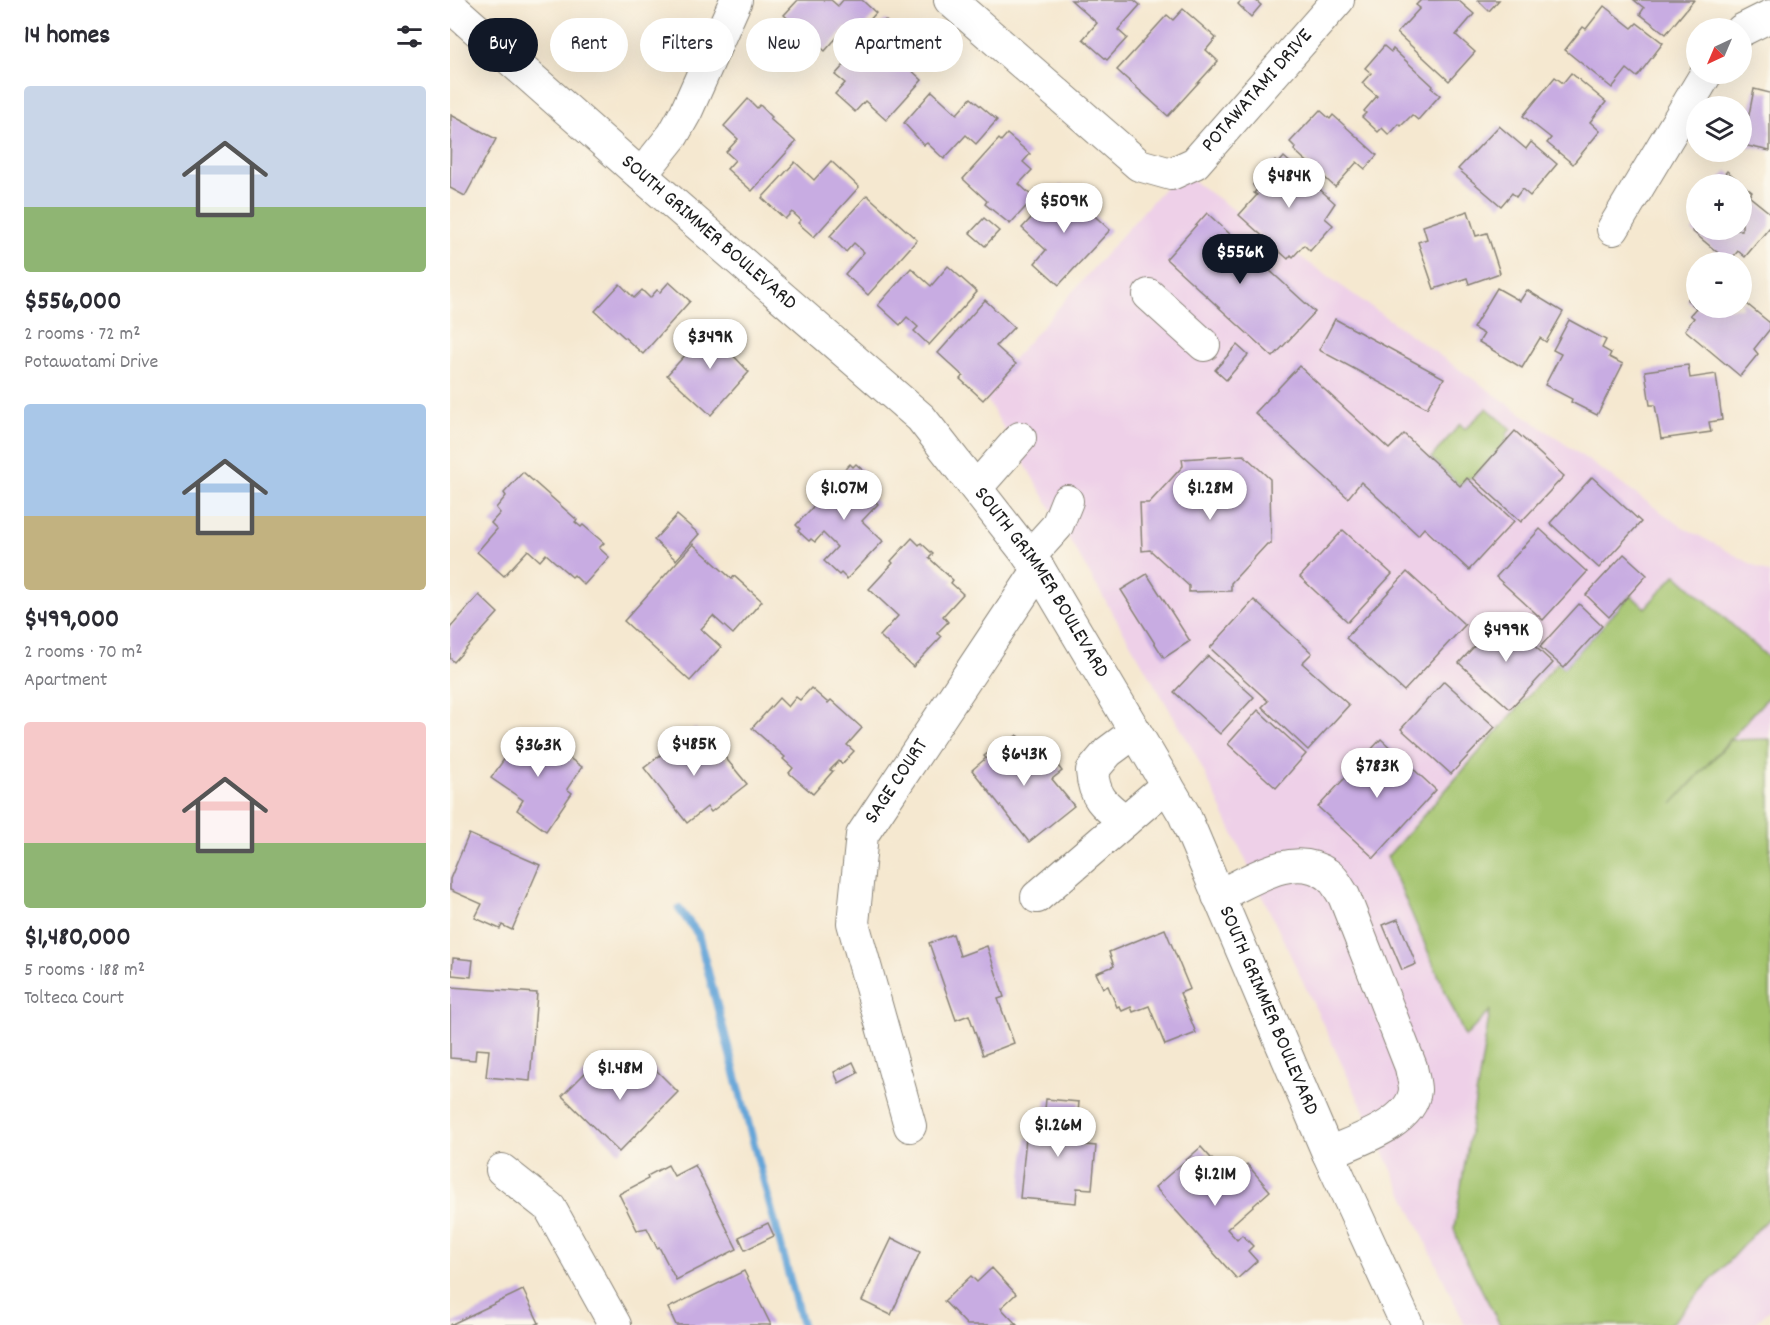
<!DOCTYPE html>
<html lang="en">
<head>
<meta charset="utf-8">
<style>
	body { margin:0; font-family:Dekko,sans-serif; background:#f2f2f3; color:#2b2b33; height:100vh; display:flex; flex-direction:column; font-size:22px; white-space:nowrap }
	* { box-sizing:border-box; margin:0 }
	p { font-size:20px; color:#7c7c81 }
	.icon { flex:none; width:33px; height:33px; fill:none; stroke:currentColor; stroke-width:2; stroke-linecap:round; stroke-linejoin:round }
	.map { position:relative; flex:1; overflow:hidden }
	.details { display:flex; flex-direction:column; background:#fff; width:450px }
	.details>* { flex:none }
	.hud { position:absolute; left:18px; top:18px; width:570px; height:54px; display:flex; gap:12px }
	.needle { width:39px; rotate:224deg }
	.tools { position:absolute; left:1236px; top:18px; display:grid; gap:12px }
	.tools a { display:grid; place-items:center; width:66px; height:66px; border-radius:50%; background:#fff; box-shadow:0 6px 24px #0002; font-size:30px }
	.price { position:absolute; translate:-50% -51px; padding:0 14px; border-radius:21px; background:#fff; color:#222; font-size:20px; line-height:39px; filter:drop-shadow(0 2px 3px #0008) }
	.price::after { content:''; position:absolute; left:50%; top:36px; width:18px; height:14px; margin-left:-9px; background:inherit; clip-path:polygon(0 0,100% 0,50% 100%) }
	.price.selected { background:#111827; color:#fff }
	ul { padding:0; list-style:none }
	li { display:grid; align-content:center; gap:12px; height:318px; padding:0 24px }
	li span { display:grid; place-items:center; height:186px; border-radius:6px; color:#555 }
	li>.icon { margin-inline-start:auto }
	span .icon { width:108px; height:108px; fill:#fffc; stroke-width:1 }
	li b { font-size:26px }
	h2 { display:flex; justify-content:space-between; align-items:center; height:72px; padding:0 24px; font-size:26px }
	.tag { padding:0 21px; border-radius:27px; background:#fff; box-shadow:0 6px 24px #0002; font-size:21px; line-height:54px }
	.tag.selected { background:#111827; color:#fff }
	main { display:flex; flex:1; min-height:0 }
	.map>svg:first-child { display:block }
	.built { fill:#eed0e8 }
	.green { fill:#a1c26b; stroke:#5e6f44; stroke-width:1.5 }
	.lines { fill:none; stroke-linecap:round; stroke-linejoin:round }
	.stream { stroke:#65a5d8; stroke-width:8 }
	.building { fill:#c8ace2 }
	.minor-casing { stroke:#888276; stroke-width:34 }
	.minor { stroke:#fff; stroke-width:32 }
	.labels { text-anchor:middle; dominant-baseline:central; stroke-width:4.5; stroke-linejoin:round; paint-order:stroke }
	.street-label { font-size:21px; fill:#1c1c1c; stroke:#fbf7ec }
</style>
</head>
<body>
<main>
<section class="details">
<h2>14 homes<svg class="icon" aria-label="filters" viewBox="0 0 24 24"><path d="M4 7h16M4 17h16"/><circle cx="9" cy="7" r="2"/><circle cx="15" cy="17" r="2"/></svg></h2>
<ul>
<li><span style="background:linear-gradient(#c9d6e8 65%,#8fb573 0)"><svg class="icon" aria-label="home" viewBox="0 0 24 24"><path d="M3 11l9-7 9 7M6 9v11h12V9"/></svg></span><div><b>$556,000</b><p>2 rooms · 72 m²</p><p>Potawatami Drive</p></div></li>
<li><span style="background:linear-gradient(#a9c7e8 60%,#c2b280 0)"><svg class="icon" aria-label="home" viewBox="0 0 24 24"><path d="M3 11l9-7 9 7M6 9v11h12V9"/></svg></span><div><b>$499,000</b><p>2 rooms · 70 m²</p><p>Apartment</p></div></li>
<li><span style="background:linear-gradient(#f6c9c9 65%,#8fb573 0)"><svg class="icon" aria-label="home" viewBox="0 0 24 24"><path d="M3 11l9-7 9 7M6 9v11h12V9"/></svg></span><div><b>$1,480,000</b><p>5 rooms · 188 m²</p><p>Tolteca Court</p></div></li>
</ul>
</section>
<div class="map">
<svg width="1320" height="1325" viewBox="0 0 1320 1325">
	<rect width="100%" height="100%" fill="#fbf7ec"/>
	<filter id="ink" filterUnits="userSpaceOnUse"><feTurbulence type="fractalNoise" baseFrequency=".0167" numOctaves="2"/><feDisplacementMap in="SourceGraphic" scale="12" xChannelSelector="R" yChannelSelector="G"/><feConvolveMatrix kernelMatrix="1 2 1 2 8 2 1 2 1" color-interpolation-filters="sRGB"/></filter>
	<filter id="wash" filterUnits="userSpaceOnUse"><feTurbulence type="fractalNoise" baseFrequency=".008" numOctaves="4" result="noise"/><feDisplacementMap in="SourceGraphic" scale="24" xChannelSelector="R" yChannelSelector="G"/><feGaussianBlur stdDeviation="1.35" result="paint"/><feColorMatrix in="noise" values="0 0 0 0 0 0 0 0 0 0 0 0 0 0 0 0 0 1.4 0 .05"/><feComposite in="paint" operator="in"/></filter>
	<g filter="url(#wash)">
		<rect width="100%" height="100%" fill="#f5e8d0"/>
		<path class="built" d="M 729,171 L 1231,526 L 1320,574 L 1320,1309 L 1304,1325 L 1015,1325 L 745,753 L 533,393 Z"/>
		<g class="green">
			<path d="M 1037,408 L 1061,429 L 1056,435 L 1059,438 L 1023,478 L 1017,478 L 1010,486 L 981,458 L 1010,424 L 1015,429 Z"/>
			<path d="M 1226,574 L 1320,659 L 1320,695 L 1222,804 L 1281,740 L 1320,739 L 1320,1216 L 1220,1325 L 1050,1325 L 1012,1252 L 1004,1229 L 1040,1011 L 1015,1037 L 937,857 L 1108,662 L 1114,668 L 1181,595 L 1195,608 Z"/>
		</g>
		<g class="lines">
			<path class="stream" d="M 229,909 L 248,934 L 352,1325"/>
		</g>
		<g id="blocks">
			<g class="building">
				<path d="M 348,0 L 381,0 L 388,6 L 393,0 L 412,0 L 426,13 L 406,35 L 396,27 L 375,51 L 357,35 L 355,38 L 343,27 L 345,25 L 334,15 Z"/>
				<path d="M 621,0 L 684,0 L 690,5 L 668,30 L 677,38 L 657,60 L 633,39 L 647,23 Z"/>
				<path d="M 792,0 L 805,0 L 811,5 L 801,17 L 788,4 Z"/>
				<path d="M 971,0 L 1008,0 L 1024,14 L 1006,35 L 1025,52 L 999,81 L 947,33 L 970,8 L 966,5 Z"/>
				<path d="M 1028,0 L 1049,0 L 1039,11 Z"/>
				<path d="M 1184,0 L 1244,0 L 1216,34 L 1190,14 L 1194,8 Z"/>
				<path d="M 1154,6 L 1182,28 L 1187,23 L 1213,43 L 1187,77 L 1177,69 L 1162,88 L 1115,50 L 1133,27 L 1136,29 Z"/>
				<path d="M 733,9 L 766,38 L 756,50 L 768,61 L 718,116 L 667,70 L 717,15 L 723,20 Z"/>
				<path d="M 435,20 L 458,41 L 445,55 L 472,80 L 436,120 L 415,101 L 405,112 L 385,94 L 395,83 L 385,75 Z"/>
				<path d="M 934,46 L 941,52 L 943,49 L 983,86 L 981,88 L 990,95 L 968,120 L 962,115 L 951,126 L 949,124 L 939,135 L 932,128 L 928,132 L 912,117 L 916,113 L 914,111 L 927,96 L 912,83 L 921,73 L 915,68 Z"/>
				<path d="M 1121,73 L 1156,102 L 1140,122 L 1150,131 L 1123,164 L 1097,143 L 1101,138 L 1073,116 L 1105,77 L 1113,83 Z"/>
				<path d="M 1304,89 L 1320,93 L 1320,151 L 1293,145 Z"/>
				<path d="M 482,91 L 507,114 L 521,98 L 547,120 L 526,144 L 516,135 L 494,159 L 477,143 L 474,145 L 454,123 Z"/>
				<path d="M 298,99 L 307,108 L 310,105 L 322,117 L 320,119 L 346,142 L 302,191 L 277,169 L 285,160 L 276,152 L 288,139 L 274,126 Z"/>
				<path d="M 870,110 L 880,119 L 883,115 L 927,155 L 915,169 L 907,162 L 885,187 L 844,150 L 846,148 L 840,142 Z"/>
				<path d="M 1,115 L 46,139 L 15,196 L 0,188 Z"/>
				<path d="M 1049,126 L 1076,149 L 1081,142 L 1107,164 L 1080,196 L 1072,189 L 1066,197 L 1062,193 L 1051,206 L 1008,169 Z"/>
				<path d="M 557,134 L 580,154 L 573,162 L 582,170 L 569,184 L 584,198 L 560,224 L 535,204 L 537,201 L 513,179 L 549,139 L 551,141 Z"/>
				<path d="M 834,157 L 885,203 L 875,218 L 883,225 L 860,251 L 854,245 L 843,257 L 841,255 L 838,259 L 789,215 L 807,195 L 804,193 L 807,190 L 803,185 L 825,161 L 828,164 Z"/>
				<path d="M 381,161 L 409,187 L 364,237 L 348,223 L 351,220 L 342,212 L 335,219 L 312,198 L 345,162 L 364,180 Z"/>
				<path d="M 1277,171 L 1302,192 L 1299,196 L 1320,213 L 1320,227 L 1295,257 L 1288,251 L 1279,262 L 1242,231 L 1246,227 L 1246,230 L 1292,230 L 1292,184 L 1266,184 Z"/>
				<path d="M 611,185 L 660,230 L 609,285 L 585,263 L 596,250 L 572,228 Z"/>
				<path d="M 417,195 L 467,240 L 418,295 L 395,274 L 414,252 L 404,243 L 396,252 L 380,236 Z"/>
				<path d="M 1018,211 L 1026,236 L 1037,233 L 1050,273 L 1019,284 L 1017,278 L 984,289 L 968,242 L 977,239 L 973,226 Z"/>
				<path d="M 757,213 L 865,312 L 823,357 L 716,259 Z"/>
				<path d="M 534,218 L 549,231 L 535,246 L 520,233 Z"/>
				<path d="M 498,266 L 527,292 L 479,345 L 464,331 L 468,327 L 457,317 L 450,325 L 428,305 L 461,268 L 481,286 Z"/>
				<path d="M 219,282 L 240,301 L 193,354 L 145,311 L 170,284 L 184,298 L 192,290 L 200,298 L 207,290 L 210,292 Z"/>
				<path d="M 1047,288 L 1070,301 L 1077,290 L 1113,312 L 1096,342 L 1090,338 L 1072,368 L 1029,342 L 1034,334 L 1023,328 Z"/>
				<path d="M 1246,289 L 1246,308 L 1292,308 L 1292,300 L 1320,323 L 1320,329 L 1304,349 L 1308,354 L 1290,376 L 1235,330 L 1244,318 L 1240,315 L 1246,308 L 1237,300 Z"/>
				<path d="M 535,300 L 564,327 L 546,346 L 566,364 L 533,400 L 510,379 L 513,376 L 488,353 Z"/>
				<path d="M 885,319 L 994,378 L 977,408 L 869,350 Z"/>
				<path d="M 1119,320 L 1156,340 L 1152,348 L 1161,353 L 1159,357 L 1173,364 L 1147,415 L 1121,402 L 1122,399 L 1095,385 L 1111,354 L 1103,350 Z"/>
				<path d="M 267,324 L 288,343 L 280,352 L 299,372 L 261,415 L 217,375 L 259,329 L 261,331 Z"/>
				<path d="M 787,345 L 798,355 L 776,380 L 765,370 Z"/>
				<path d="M 1238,365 L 1240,378 L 1266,374 L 1272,420 L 1259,422 L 1261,432 L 1211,439 L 1205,405 L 1200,405 L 1195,371 Z"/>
				<path d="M 849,366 L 939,449 L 954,434 L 1010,486 L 1017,478 L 1064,521 L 1019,570 L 974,528 L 968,535 L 911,482 L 898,498 L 805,413 Z"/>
				<path d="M 1065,431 L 1114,476 L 1071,522 L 1023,478 Z"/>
				<path d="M 794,455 L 820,479 L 821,544 L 817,544 L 781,583 L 781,591 L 739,592 L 739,586 L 700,550 L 692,551 L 690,503 L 699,503 L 733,466 L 732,459 Z"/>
				<path d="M 400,464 L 403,467 L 406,464 L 418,475 L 415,478 L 427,489 L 420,496 L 428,504 L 412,521 L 433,541 L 397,579 L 391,573 L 389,575 L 374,561 L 387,547 L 373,533 L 365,542 L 361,539 L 359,541 L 348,531 L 350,529 L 346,525 L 389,479 L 387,477 Z"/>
				<path d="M 73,472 L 127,520 L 125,522 L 131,527 L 133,525 L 154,543 L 149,548 L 159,557 L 134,585 L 124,575 L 122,577 L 96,554 L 90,561 L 78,550 L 54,576 L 27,552 L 47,529 L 41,523 L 50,513 L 46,508 L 56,496 L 54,493 Z"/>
				<path d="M 1142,477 L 1191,522 L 1149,568 L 1100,523 Z"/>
				<path d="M 227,515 L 249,534 L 226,560 L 204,540 Z"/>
				<path d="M 1090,529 L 1137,572 L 1093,620 L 1046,577 Z"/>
				<path d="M 893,530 L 942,574 L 898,622 L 850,577 Z"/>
				<path d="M 462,538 L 469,545 L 471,543 L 483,554 L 479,558 L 503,580 L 501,583 L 513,594 L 493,616 L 498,622 L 487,633 L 491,637 L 463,667 L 430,636 L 448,616 L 419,589 L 443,563 L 441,561 Z"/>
				<path d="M 243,544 L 282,579 L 284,576 L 312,601 L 283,634 L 263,616 L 251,629 L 271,647 L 240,681 L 174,621 Z"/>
				<path d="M 1174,554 L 1197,575 L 1159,617 L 1136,595 Z"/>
				<path d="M 957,572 L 1015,625 L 954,691 L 896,638 Z"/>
				<path d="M 697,574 L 740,641 L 714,658 L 671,590 Z"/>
				<path d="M 29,595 L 48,613 L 4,662 L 0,658 L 0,628 Z"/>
				<path d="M 804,600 L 862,653 L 852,663 L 899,705 L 858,750 L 812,707 L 818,701 L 760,648 Z"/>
				<path d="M 1129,604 L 1152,626 L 1114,668 L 1090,647 Z"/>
				<path d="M 1052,616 L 1103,663 L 1060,709 L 1009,663 Z"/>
				<path d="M 758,656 L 804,697 L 770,734 L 724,692 Z"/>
				<path d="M 994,681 L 1045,727 L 1001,774 L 951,729 Z"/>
				<path d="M 361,688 L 378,703 L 381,700 L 412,728 L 397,745 L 404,751 L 392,764 L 389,761 L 380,770 L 383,771 L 363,794 L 339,773 L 343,768 L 333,759 L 335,757 L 302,728 L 329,698 L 338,707 L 346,697 L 350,700 Z"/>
				<path d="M 808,710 L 856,754 L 826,788 L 778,744 Z"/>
				<path d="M 76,728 L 132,767 L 117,789 L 122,793 L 96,831 L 67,810 L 73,800 L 41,778 Z"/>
				<path d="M 245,728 L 256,742 L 253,745 L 266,762 L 274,756 L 297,784 L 261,812 L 257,807 L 237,823 L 194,768 Z"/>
				<path d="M 567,735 L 589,763 L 599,754 L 612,771 L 602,779 L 624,806 L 579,842 L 522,770 L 536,758 L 534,756 L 551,743 L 553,746 Z"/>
				<path d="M 931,739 L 986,790 L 924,858 L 868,807 Z"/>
				<path d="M 19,834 L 90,865 L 62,930 L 52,925 L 50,929 L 25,918 L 32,904 L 0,890 L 0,879 Z"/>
				<path d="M 948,919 L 966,964 L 952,970 L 933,925 Z"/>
				<path d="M 715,929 L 740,989 L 730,993 L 746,1033 L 715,1045 L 699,1006 L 683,1012 L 681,1007 L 672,1011 L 669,1006 L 667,1007 L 658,986 L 653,988 L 646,973 L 664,966 L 659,952 Z"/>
				<path d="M 503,934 L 510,956 L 537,946 L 554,997 L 548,999 L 564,1043 L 533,1055 L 519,1015 L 506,1020 L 479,943 Z"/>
				<path d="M 3,958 L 23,960 L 21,977 L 2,975 Z"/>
				<path d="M 0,987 L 87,993 L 80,1081 L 36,1077 L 39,1050 L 26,1049 L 25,1060 L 0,1058 Z"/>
				<path d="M 166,1057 L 188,1080 L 202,1066 L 228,1092 L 169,1152 L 112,1096 L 136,1072 L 143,1079 Z"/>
				<path d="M 403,1062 L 408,1073 L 389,1083 L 384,1072 Z"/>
				<path d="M 596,1099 L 629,1102 L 625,1144 L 646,1146 L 642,1189 L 627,1188 L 626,1203 L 570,1198 L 576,1138 L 592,1140 Z"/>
				<path d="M 751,1147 L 769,1167 L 753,1180 L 764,1193 L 797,1164 L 820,1191 L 777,1229 L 787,1240 L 792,1235 L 803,1246 L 798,1251 L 807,1261 L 787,1279 L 705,1187 Z"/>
				<path d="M 218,1165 L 224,1176 L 245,1165 L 287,1249 L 226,1280 L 209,1247 L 207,1248 L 197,1228 L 187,1230 L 169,1194 L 198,1179 L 197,1176 Z"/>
				<path d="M 318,1223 L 324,1236 L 295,1250 L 289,1237 Z"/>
				<path d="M 442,1238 L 470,1252 L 441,1315 L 412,1301 Z"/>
				<path d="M 542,1268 L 566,1294 L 551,1308 L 567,1325 L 517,1325 L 494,1301 L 521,1276 L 527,1282 Z"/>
				<path d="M 294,1271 L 321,1325 L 226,1325 L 218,1308 Z"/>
				<path d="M 73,1290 L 89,1323 L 85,1325 L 0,1325 Z"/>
			</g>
		</g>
	</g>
	<g filter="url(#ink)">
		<use href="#blocks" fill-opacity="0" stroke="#888276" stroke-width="1.5"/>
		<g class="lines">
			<defs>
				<g id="minor">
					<path id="s1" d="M 500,0 L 689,165 L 721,174 L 745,163 L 888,0"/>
					<path id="s2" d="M 0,6 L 191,175 L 471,418 L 589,569 L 734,814 L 878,1153 L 957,1325"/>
					<path d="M 1292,30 L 1320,16"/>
					<path d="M 191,175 L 223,135 L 236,112 L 286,0"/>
					<path d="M 1163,229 L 1256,74"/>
					<path d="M 699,295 L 754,345"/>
					<path d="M 526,488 L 570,438"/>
					<path d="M 579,557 L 607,526 L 617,501"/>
					<path d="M 675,821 C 654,805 644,798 642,771 L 658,752 L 685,732"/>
					<path d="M 768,896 C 800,881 843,850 877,874 C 884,878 889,889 894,896 L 961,1067 C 962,1074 965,1083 965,1090 C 962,1124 905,1141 878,1153"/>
					<path d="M 587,897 L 717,785"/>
					<path id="s3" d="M 460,1126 L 403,923 L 412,835 L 589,569"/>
					<path d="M 52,1170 L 100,1208 L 165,1325"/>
				</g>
			</defs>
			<use href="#minor" class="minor-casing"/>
			<use href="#minor" class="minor"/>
		</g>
	</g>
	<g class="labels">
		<g class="street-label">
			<text stroke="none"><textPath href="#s1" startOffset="406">POTAWATAMI DRIVE</textPath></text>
			<text stroke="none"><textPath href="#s2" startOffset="344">SOUTH GRIMMER BOULEVARD</textPath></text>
			<text stroke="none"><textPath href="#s2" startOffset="830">SOUTH GRIMMER BOULEVARD</textPath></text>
			<text stroke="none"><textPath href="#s3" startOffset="363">SAGE COURT</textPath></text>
			<text stroke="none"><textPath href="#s2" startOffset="1316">SOUTH GRIMMER BOULEVARD</textPath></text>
		</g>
	</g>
</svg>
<div class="tools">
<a><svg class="needle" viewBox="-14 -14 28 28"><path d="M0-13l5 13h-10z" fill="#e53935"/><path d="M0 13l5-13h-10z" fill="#7c7c81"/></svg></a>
<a><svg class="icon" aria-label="layers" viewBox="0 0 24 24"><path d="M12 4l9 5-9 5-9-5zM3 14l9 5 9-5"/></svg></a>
<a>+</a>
<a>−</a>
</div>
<b class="price" style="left:839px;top:209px">$484K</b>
<b class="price" style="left:614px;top:234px">$509K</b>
<b class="price selected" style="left:790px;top:285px">$556K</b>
<b class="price" style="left:260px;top:370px">$349K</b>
<b class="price" style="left:394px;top:521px">$1.07M</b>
<b class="price" style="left:760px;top:521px">$1.28M</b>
<b class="price" style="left:1056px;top:663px">$499K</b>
<b class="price" style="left:244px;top:777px">$485K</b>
<b class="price" style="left:88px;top:778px">$363K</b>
<b class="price" style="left:574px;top:787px">$643K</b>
<b class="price" style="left:927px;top:799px">$783K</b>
<b class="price" style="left:170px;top:1101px">$1.48M</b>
<b class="price" style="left:608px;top:1158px">$1.26M</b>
<b class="price" style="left:765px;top:1207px">$1.21M</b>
<div class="hud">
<a class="tag selected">Buy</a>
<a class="tag">Rent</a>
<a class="tag">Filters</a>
<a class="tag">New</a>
<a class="tag">Apartment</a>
</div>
</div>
</main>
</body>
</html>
